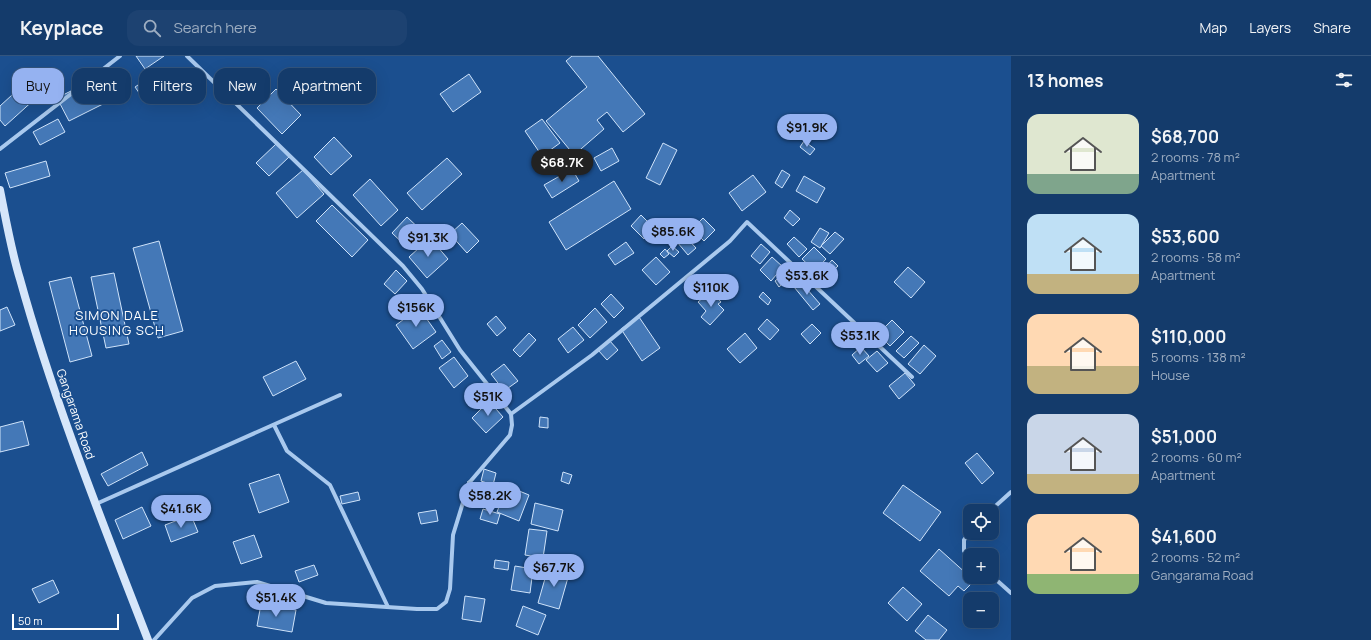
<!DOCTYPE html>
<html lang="en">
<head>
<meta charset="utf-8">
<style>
	body { margin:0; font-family:Manrope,sans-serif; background:#1d4271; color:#f1f3f6; height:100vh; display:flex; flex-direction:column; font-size:15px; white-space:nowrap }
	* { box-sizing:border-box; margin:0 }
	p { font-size:13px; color:#9dadc1 }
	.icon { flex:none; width:22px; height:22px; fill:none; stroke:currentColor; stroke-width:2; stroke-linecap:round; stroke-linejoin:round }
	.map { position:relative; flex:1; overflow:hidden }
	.drawer { display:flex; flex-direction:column; background:#143b6b; width:360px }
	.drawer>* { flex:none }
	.top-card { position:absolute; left:12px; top:12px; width:380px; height:36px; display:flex; gap:8px }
	.tools { position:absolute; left:963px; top:448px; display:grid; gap:8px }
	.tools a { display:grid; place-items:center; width:36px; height:36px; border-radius:8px; background:#143b6b; box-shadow:0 4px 16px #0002,0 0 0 1px #33557e; font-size:20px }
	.scale { position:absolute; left:12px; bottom:10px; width:107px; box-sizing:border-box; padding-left:4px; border:2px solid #fff; border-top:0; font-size:11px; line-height:14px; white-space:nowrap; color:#fff; -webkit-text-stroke:3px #1b4f8f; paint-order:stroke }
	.price { position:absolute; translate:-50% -34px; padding:0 9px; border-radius:14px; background:#95b2f1; color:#111; font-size:13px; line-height:26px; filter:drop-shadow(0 1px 2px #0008) }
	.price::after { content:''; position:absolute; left:50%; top:24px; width:12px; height:9px; margin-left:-6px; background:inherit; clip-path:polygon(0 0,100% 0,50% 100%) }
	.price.on { background:#222; color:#fff }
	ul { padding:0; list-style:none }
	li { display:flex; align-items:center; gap:12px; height:100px; padding:0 16px }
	li span { display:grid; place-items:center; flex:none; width:112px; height:80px; border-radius:12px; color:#555 }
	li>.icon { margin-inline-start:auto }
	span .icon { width:48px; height:48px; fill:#fffc; stroke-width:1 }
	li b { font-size:17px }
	h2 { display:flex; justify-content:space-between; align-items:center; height:48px; padding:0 16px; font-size:17px }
	.pill { padding:0 14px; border-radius:12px; background:#143b6b; box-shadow:0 4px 16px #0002,0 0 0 1px #33557e; font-size:14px; line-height:36px }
	.pill.on { background:#95b2f1; color:#111 }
	header { display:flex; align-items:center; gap:24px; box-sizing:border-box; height:56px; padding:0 20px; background:#143b6b; border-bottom:1px solid #33557e }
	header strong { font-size:19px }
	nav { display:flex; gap:22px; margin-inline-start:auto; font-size:14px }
	.search { width:280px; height:36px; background:#1d4271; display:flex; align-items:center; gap:10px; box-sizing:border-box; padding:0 14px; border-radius:12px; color:#9dadc1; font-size:15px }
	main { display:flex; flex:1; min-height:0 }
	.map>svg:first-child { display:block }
	.building { fill:#4478b7; stroke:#cfe3fa }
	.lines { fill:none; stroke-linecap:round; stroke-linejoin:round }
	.street { stroke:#a9c9ee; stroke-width:4 }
	.secondary { stroke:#d6e6fa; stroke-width:8 }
	.labels { text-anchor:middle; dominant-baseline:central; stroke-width:3.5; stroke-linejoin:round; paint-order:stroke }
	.street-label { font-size:12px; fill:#fff; stroke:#1b4f8f }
	.neighbourhood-label { font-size:13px; letter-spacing:1px; fill:#fff; stroke:#1b4f8f }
</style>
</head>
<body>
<header>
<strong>Keyplace</strong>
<div class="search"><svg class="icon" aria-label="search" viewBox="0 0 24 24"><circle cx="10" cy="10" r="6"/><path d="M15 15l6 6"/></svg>Search here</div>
<nav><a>Map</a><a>Layers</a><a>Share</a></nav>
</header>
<main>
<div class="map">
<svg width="1011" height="584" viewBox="0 0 1011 584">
	<rect width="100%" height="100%" fill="#1b4f8f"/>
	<g class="building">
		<path d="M 136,0 L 164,0 L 145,13 Z"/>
		<path d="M 572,0 L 598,0 L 645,58 L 623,76 L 607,56 L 597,64 L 604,73 L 574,99 L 546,65 L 587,31 L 566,5 Z"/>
		<path d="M 107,17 L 119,40 L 69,65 L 57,42 Z"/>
		<path d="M 469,18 L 481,36 L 453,56 L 440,38 Z"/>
		<path d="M 141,27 L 149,37 L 142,41 L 135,31 Z"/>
		<path d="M 24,28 L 36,42 L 5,70 L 0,64 L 0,50 Z"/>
		<path d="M 276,33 L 301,59 L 282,78 L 257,52 Z"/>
		<path d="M 58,63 L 65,76 L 40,89 L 33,76 Z"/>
		<path d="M 542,63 L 560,87 L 542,100 L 525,75 Z"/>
		<path d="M 334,81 L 352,100 L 331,119 L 314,101 Z"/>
		<path d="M 804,85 L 815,93 L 810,99 L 800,91 Z"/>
		<path d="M 663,87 L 677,94 L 660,129 L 646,122 Z"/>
		<path d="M 276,88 L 289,101 L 269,120 L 256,107 Z"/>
		<path d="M 612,92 L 619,105 L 601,115 L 594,102 Z"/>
		<path d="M 447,102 L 462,118 L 422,154 L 407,137 Z"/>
		<path d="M 46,105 L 50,120 L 10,132 L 5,117 Z"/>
		<path d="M 572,113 L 579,125 L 552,142 L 544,129 Z"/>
		<path d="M 303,114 L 324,138 L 297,162 L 276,137 Z"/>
		<path d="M 782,114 L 790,119 L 782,132 L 775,127 Z"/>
		<path d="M 753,119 L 766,136 L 742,155 L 729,137 Z"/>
		<path d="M 804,120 L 825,132 L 817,147 L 796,135 Z"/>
		<path d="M 370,123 L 398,154 L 381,170 L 353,139 Z"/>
		<path d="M 614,125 L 631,153 L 566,194 L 549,166 Z"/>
		<path d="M 332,149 L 368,184 L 352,201 L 316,165 Z"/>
		<path d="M 790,154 L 800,163 L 793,170 L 784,162 Z"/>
		<path d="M 641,159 L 654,172 L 644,183 L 631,170 Z"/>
		<path d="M 407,161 L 424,177 L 409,193 L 392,177 Z"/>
		<path d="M 703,162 L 715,174 L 704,185 L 692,173 Z"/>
		<path d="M 462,167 L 479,185 L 467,197 L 450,178 Z"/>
		<path d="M 820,172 L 829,177 L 820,192 L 811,186 Z"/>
		<path d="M 835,176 L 844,183 L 830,198 L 821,190 Z"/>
		<path d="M 684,179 L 696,192 L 688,199 L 677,186 Z"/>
		<path d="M 794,181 L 807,193 L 799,201 L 787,188 Z"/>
		<path d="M 430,182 L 448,203 L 427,222 L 409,201 Z"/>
		<path d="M 159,185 L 183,275 L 158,282 L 133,192 Z"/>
		<path d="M 626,186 L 634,197 L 615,209 L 608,199 Z"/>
		<path d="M 761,188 L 770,196 L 760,208 L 751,200 Z"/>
		<path d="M 672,190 L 679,196 L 674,201 L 667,195 Z"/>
		<path d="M 814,191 L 826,203 L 815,215 L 802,203 Z"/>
		<path d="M 665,193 L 669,198 L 664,202 L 660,198 Z"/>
		<path d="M 656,201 L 670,216 L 656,229 L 642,214 Z"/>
		<path d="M 772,201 L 783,211 L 771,225 L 760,214 Z"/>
		<path d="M 832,204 L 838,210 L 829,219 L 823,214 Z"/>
		<path d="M 908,211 L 925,226 L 911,242 L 894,226 Z"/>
		<path d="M 396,214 L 407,225 L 395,238 L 384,228 Z"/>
		<path d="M 114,217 L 129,288 L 106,292 L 91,221 Z"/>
		<path d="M 784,217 L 789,222 L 779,231 L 775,225 Z"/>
		<path d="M 71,221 L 92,300 L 70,306 L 49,226 Z"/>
		<path d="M 800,225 L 820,248 L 813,254 L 794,231 Z"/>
		<path d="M 711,235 L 721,246 L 718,248 L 724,254 L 710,269 L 701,261 L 706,255 L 698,246 Z"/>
		<path d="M 763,236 L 771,244 L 768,249 L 759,241 Z"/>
		<path d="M 611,238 L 624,252 L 614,262 L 601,248 Z"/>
		<path d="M 7,251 L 15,269 L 0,275 L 0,254 Z"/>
		<path d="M 419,252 L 436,276 L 413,293 L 396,269 Z"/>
		<path d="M 595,252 L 607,266 L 590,282 L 578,269 Z"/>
		<path d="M 496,260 L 506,272 L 497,280 L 487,268 Z"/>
		<path d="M 639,261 L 660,292 L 642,305 L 621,273 Z"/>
		<path d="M 767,263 L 779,274 L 770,284 L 758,273 Z"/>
		<path d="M 892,264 L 904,276 L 890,290 L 878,278 Z"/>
		<path d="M 812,268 L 821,277 L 810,288 L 801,278 Z"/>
		<path d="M 573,271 L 584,284 L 568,297 L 558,283 Z"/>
		<path d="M 529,277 L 536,284 L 520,301 L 513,294 Z"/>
		<path d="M 745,277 L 757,292 L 740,307 L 727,293 Z"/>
		<path d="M 911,280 L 919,287 L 904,302 L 896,295 Z"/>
		<path d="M 442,284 L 451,296 L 442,303 L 434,290 Z"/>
		<path d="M 609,284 L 618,294 L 607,304 L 598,294 Z"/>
		<path d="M 924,289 L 936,300 L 920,318 L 908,308 Z"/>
		<path d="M 861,291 L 869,300 L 859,308 L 852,299 Z"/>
		<path d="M 877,295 L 888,307 L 877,316 L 866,304 Z"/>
		<path d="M 454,301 L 468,320 L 454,332 L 439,312 Z"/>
		<path d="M 296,305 L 306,323 L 273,340 L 263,321 Z"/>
		<path d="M 504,308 L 518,325 L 504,335 L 491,318 Z"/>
		<path d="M 905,317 L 915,329 L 899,343 L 889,330 Z"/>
		<path d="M 489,345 L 503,361 L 486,377 L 472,362 Z"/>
		<path d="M 540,361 L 548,362 L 548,372 L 539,371 Z"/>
		<path d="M 23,365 L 29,389 L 0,396 L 0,371 Z"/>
		<path d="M 142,396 L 148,409 L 108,430 L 101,418 Z"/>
		<path d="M 977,397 L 994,417 L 982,428 L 965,407 Z"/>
		<path d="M 484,413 L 496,417 L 493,429 L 481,425 Z"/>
		<path d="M 563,416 L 572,419 L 569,428 L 561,425 Z"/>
		<path d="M 279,418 L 289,446 L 259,457 L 249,428 Z"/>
		<path d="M 468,425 L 480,429 L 477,439 L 465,435 Z"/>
		<path d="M 903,429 L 941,456 L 920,485 L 883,457 Z"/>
		<path d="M 507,430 L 529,439 L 519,465 L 497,456 Z"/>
		<path d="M 358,436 L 360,444 L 342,448 L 340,440 Z"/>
		<path d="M 535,447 L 563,454 L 558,475 L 531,468 Z"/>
		<path d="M 142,451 L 151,470 L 123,483 L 115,464 Z"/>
		<path d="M 483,453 L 500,458 L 497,468 L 480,463 Z"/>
		<path d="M 436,454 L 438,465 L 421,468 L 418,457 Z"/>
		<path d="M 191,459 L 198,476 L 171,486 L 165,469 Z"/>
		<path d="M 529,473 L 547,475 L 543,502 L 525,499 Z"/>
		<path d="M 254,479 L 262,501 L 241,508 L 233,486 Z"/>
		<path d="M 939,493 L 968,519 L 966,521 L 972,527 L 964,535 L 958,530 L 949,540 L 920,515 Z"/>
		<path d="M 495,504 L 509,506 L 508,514 L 494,512 Z"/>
		<path d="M 314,509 L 318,519 L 299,526 L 295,515 Z"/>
		<path d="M 515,510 L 533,513 L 530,537 L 511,534 Z"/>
		<path d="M 548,512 L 569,518 L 559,553 L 538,547 Z"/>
		<path d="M 53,524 L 59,537 L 39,547 L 32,533 Z"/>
		<path d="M 903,531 L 922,548 L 907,565 L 888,547 Z"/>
		<path d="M 465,540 L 485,543 L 481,566 L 462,563 Z"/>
		<path d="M 261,548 L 296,554 L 292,576 L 257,570 Z"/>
		<path d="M 523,550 L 546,559 L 538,579 L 516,570 Z"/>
		<path d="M 928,559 L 947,574 L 939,584 L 926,584 L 915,575 Z"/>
	</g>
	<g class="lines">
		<g class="street">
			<path d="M 187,0 L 403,210 L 422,233 L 460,294 L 511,358"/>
			<path d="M 0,93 L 120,0"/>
			<path d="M 274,369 L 287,395 L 330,429 L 388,551"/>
			<path d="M 96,448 L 340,339"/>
			<path d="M 990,455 L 1011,436"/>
			<path d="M 970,476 L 964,484 L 964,495 L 970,501"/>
			<path d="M 992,520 L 1011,537"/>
			<path d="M 154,584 L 192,542 L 215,530 L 257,526 L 326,547 L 417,553 L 437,553 L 446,546 L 450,533 L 453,479 L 469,427 L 510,379 L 512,369 L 511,358 L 592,299 L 730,185 L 747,166 L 912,321"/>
		</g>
		<path class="secondary" d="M 0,134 C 6,164 11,194 20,223 C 54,346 102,465 148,584"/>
	</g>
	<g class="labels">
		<g class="street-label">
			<text transform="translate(76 358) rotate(71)">Gangarama Road</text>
		</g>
		<g class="neighbourhood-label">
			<text x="117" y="259">SIMON DALE<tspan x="117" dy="15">HOUSING SCH</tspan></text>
		</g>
	</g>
</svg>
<div class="tools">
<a><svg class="icon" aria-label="locate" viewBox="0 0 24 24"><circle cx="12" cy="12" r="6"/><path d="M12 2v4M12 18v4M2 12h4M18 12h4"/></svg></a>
<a>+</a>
<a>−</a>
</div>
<div class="scale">50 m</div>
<b class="price" style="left:807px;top:92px">$91.9K</b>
<b class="price on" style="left:562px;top:127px">$68.7K</b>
<b class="price" style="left:673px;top:196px">$85.6K</b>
<b class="price" style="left:428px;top:202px">$91.3K</b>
<b class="price" style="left:807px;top:240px">$53.6K</b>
<b class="price" style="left:711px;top:252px">$110K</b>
<b class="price" style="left:416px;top:272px">$156K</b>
<b class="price" style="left:860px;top:300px">$53.1K</b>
<b class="price" style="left:488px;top:361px">$51K</b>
<b class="price" style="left:490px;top:460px">$58.2K</b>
<b class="price" style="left:181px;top:473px">$41.6K</b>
<b class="price" style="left:554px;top:532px">$67.7K</b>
<b class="price" style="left:276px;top:562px">$51.4K</b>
<div class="top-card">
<a class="pill on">Buy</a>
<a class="pill">Rent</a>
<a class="pill">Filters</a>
<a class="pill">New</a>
<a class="pill">Apartment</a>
</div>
</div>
<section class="drawer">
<h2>13 homes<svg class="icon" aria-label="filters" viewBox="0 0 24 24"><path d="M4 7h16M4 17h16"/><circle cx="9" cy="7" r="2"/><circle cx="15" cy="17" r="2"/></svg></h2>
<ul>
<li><span style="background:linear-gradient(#dfe7d0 75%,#7fa58c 0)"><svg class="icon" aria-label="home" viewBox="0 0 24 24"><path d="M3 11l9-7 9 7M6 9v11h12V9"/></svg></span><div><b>$68,700</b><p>2 rooms · 78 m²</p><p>Apartment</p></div></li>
<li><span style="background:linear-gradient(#bfe0f5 75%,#c2b280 0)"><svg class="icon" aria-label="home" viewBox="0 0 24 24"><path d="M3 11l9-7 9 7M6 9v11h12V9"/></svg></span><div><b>$53,600</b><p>2 rooms · 58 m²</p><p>Apartment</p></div></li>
<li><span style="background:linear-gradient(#ffd9b3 65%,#c2b280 0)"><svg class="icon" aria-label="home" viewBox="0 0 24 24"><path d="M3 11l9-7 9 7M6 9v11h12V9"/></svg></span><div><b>$110,000</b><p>5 rooms · 138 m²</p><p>House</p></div></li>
<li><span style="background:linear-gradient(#c9d6e8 75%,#c2b280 0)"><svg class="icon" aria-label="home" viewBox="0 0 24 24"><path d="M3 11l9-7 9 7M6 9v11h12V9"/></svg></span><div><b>$51,000</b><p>2 rooms · 60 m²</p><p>Apartment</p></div></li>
<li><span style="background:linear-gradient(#ffd9b3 75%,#8fb573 0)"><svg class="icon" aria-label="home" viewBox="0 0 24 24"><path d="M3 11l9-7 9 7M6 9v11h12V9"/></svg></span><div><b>$41,600</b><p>2 rooms · 52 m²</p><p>Gangarama Road</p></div></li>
</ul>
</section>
</main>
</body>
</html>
